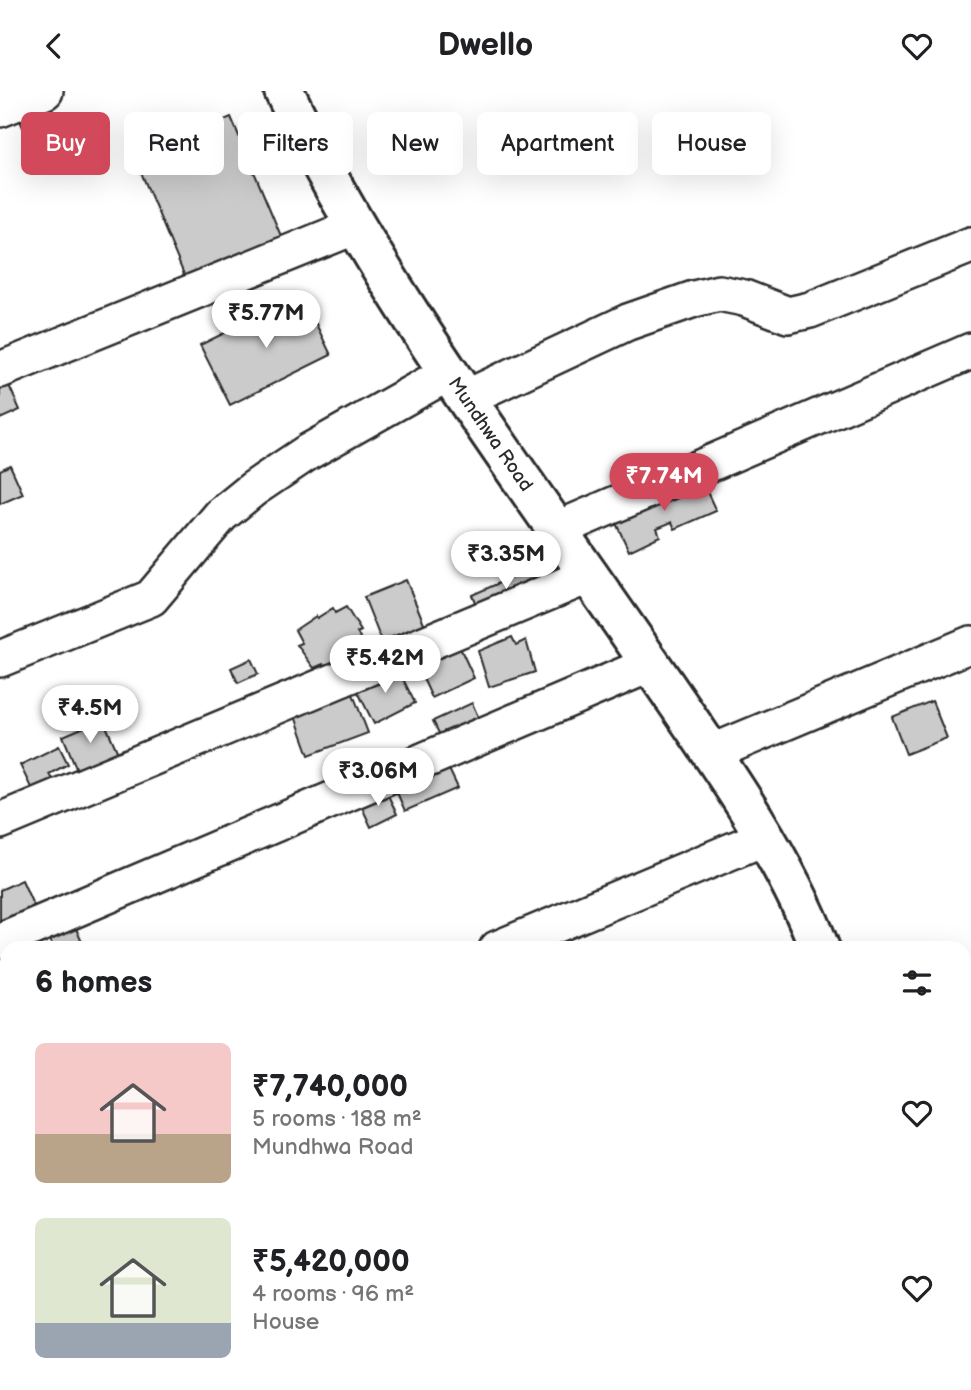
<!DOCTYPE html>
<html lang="en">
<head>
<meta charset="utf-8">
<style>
	body { margin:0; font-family:"Balsamiq Sans",sans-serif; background:#f6f6f6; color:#202124; height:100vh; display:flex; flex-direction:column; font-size:26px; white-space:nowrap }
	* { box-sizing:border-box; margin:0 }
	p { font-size:23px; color:#757577 }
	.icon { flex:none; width:38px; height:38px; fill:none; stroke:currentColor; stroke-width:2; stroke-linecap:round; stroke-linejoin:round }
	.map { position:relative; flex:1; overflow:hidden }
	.side { position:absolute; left:0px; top:850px; width:971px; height:450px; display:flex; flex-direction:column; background:#fff; border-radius:21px 21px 0 0; box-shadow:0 7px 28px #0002 }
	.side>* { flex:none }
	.banner { position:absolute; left:21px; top:21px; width:929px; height:63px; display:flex; gap:14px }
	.price { position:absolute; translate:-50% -60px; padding:0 16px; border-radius:24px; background:#fff; color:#222; font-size:23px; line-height:46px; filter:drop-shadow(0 2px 4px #0008) }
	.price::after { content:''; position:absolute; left:50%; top:42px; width:21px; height:16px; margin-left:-10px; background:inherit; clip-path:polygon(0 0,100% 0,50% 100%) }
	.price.selected { background:#d1495b; color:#fff }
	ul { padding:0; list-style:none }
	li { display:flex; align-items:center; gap:21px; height:175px; padding:0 35px }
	li span { display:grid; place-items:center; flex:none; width:196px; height:140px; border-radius:10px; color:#555 }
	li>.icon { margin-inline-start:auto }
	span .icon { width:84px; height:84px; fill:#fffc; stroke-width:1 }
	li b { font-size:30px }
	h2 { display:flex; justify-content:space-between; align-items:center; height:84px; padding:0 35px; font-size:30px }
	.chip { padding:0 24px; border-radius:10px; background:#fff; box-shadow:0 7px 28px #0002; font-size:24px; line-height:63px }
	.chip.selected { background:#d1495b; color:#fff }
	header { display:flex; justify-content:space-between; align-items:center; height:91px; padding:0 35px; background:#fff; font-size:32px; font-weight:700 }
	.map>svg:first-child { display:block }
	.building { fill:#cbcbcb; stroke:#2b2b2b; stroke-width:2 }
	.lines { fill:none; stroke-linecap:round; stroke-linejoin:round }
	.minor-casing { stroke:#2b2b2b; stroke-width:40 }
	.major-casing { stroke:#2b2b2b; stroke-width:44 }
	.minor { stroke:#fff; stroke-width:35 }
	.major { stroke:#fff; stroke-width:38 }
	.labels { text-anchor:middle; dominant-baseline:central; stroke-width:7; stroke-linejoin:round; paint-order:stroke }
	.street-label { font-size:19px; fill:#2b2b2b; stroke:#fff }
</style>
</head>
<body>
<header><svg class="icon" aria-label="back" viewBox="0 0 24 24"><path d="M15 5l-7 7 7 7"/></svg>Dwello<svg class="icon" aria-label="heart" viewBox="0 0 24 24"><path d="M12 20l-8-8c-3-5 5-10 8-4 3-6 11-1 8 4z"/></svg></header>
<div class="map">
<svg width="971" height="1299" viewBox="0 0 971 1299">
	<rect width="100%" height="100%" fill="#fff"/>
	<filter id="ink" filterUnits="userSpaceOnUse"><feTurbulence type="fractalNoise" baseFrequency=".0143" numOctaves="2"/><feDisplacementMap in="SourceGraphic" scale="14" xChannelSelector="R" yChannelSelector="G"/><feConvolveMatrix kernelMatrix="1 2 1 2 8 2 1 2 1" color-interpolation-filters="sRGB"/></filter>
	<g filter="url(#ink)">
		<g class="building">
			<path d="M 43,11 L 56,40 L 29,51 L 17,22 Z"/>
			<path d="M 231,26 L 281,145 L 185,186 L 135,67 Z"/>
			<path d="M 302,204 L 331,264 L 230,314 L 200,254 Z"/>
			<path d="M 7,290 L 20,319 L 0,328 L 0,293 Z"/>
			<path d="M 10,374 L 23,403 L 0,413 L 0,379 Z"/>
			<path d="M 700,386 L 716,420 L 675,438 L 672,431 L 657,437 L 660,445 L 629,460 L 613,426 Z"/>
			<path d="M 533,477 L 541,496 L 480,523 L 472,504 Z"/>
			<path d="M 406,489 L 426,537 L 383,554 L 364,506 Z"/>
			<path d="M 346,516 L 361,540 L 357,542 L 364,554 L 353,560 L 355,564 L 342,571 L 339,565 L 335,567 L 337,571 L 325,577 L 323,573 L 314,577 L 297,554 L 302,552 L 295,539 L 316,525 L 317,527 L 333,517 L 335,522 Z"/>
			<path d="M 512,546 L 516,554 L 526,549 L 535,581 L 489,596 L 478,560 Z"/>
			<path d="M 456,548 L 474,587 L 432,607 L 414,568 Z"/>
			<path d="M 251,568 L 258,583 L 238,592 L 231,577 Z"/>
			<path d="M 396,574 L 415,612 L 374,633 L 355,595 Z"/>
			<path d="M 353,603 L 368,642 L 309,664 L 295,625 Z"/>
			<path d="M 932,610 L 947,647 L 906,663 L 892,626 Z"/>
			<path d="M 472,612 L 484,639 L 446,657 L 433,630 Z"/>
			<path d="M 103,628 L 118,662 L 77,679 L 63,645 Z"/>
			<path d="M 59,655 L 68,673 L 49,683 L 55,695 L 35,705 L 20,674 Z"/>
			<path d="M 447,674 L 458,697 L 405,720 L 395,697 Z"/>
			<path d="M 385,698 L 397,723 L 371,736 L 359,710 Z"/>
			<path d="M 22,789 L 38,825 L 0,842 L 0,799 Z"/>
			<path d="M 74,833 L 85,858 L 54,858 L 48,844 Z"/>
			<path d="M 7,861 L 7,896 L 0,898 L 0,864 Z"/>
			<path d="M 7,1090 L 7,1112 L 0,1115 L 0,1092 Z"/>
			<path d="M 7,1173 L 7,1229 L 0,1232 L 0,1176 Z"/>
			<path d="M 271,1293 L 342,1293 L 344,1299 L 274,1299 Z"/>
		</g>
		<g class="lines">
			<defs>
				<g id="minor">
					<path d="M 0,18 L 45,0"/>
					<path d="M 0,279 L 356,135"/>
					<path d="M 468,306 L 628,231 L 694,208 L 719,202 L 744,207 L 788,224 L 810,219 L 971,154"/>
					<path d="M 558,438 L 971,260"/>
					<path d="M 0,568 L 151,507 L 221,424 L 253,398 L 308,361 L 450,281"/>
					<path d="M 711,662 L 971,553"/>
					<path d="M 0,730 L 590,484"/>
					<path d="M 0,850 L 651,573"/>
					<path d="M 497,858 L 763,747"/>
					<path d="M 964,903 L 971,900"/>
					<path d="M 964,1034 L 971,1031"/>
					<path d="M 0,1063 L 7,1061"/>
					<path d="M 0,1170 L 7,1167"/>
					<path d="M 213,1299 L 227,1293"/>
				</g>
				<g id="major">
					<path id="s1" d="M 284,0 C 377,196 520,383 643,562 C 705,653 781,755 820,858"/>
					<path d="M 964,1222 L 971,1235"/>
				</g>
			</defs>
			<use href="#minor" class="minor-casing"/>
			<use href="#major" class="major-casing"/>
			<use href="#minor" class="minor"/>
			<use href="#major" class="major"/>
		</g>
	</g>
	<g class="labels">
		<g class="street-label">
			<text stroke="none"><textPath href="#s1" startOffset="401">Mundhwa Road</textPath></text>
		</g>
	</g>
</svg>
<b class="price" style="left:266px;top:259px">₹5.77M</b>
<b class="price selected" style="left:664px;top:422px">₹7.74M</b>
<b class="price" style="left:506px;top:500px">₹3.35M</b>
<b class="price" style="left:385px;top:604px">₹5.42M</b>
<b class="price" style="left:90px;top:654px">₹4.5M</b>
<b class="price" style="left:378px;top:717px">₹3.06M</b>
<div class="banner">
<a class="chip selected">Buy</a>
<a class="chip">Rent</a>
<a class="chip">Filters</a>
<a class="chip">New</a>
<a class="chip">Apartment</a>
<a class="chip">House</a>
</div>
<section class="side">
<h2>6 homes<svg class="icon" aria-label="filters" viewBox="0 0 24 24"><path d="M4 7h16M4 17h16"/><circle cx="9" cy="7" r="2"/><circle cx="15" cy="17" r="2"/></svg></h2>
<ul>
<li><span style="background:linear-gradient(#f6c9c9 65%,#b9a48a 0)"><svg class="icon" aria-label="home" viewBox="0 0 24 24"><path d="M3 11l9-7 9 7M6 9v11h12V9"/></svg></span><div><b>₹7,740,000</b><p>5 rooms · 188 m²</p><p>Mundhwa Road</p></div><svg class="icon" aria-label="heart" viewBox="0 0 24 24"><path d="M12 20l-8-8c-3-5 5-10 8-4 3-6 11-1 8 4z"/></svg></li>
<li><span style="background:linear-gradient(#dfe7d0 75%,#9aa5b1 0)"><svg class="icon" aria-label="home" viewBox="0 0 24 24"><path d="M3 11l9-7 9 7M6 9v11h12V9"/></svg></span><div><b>₹5,420,000</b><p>4 rooms · 96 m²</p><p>House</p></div><svg class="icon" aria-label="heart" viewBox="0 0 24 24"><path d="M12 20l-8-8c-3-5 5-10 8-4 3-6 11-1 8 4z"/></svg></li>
</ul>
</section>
</div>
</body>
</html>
